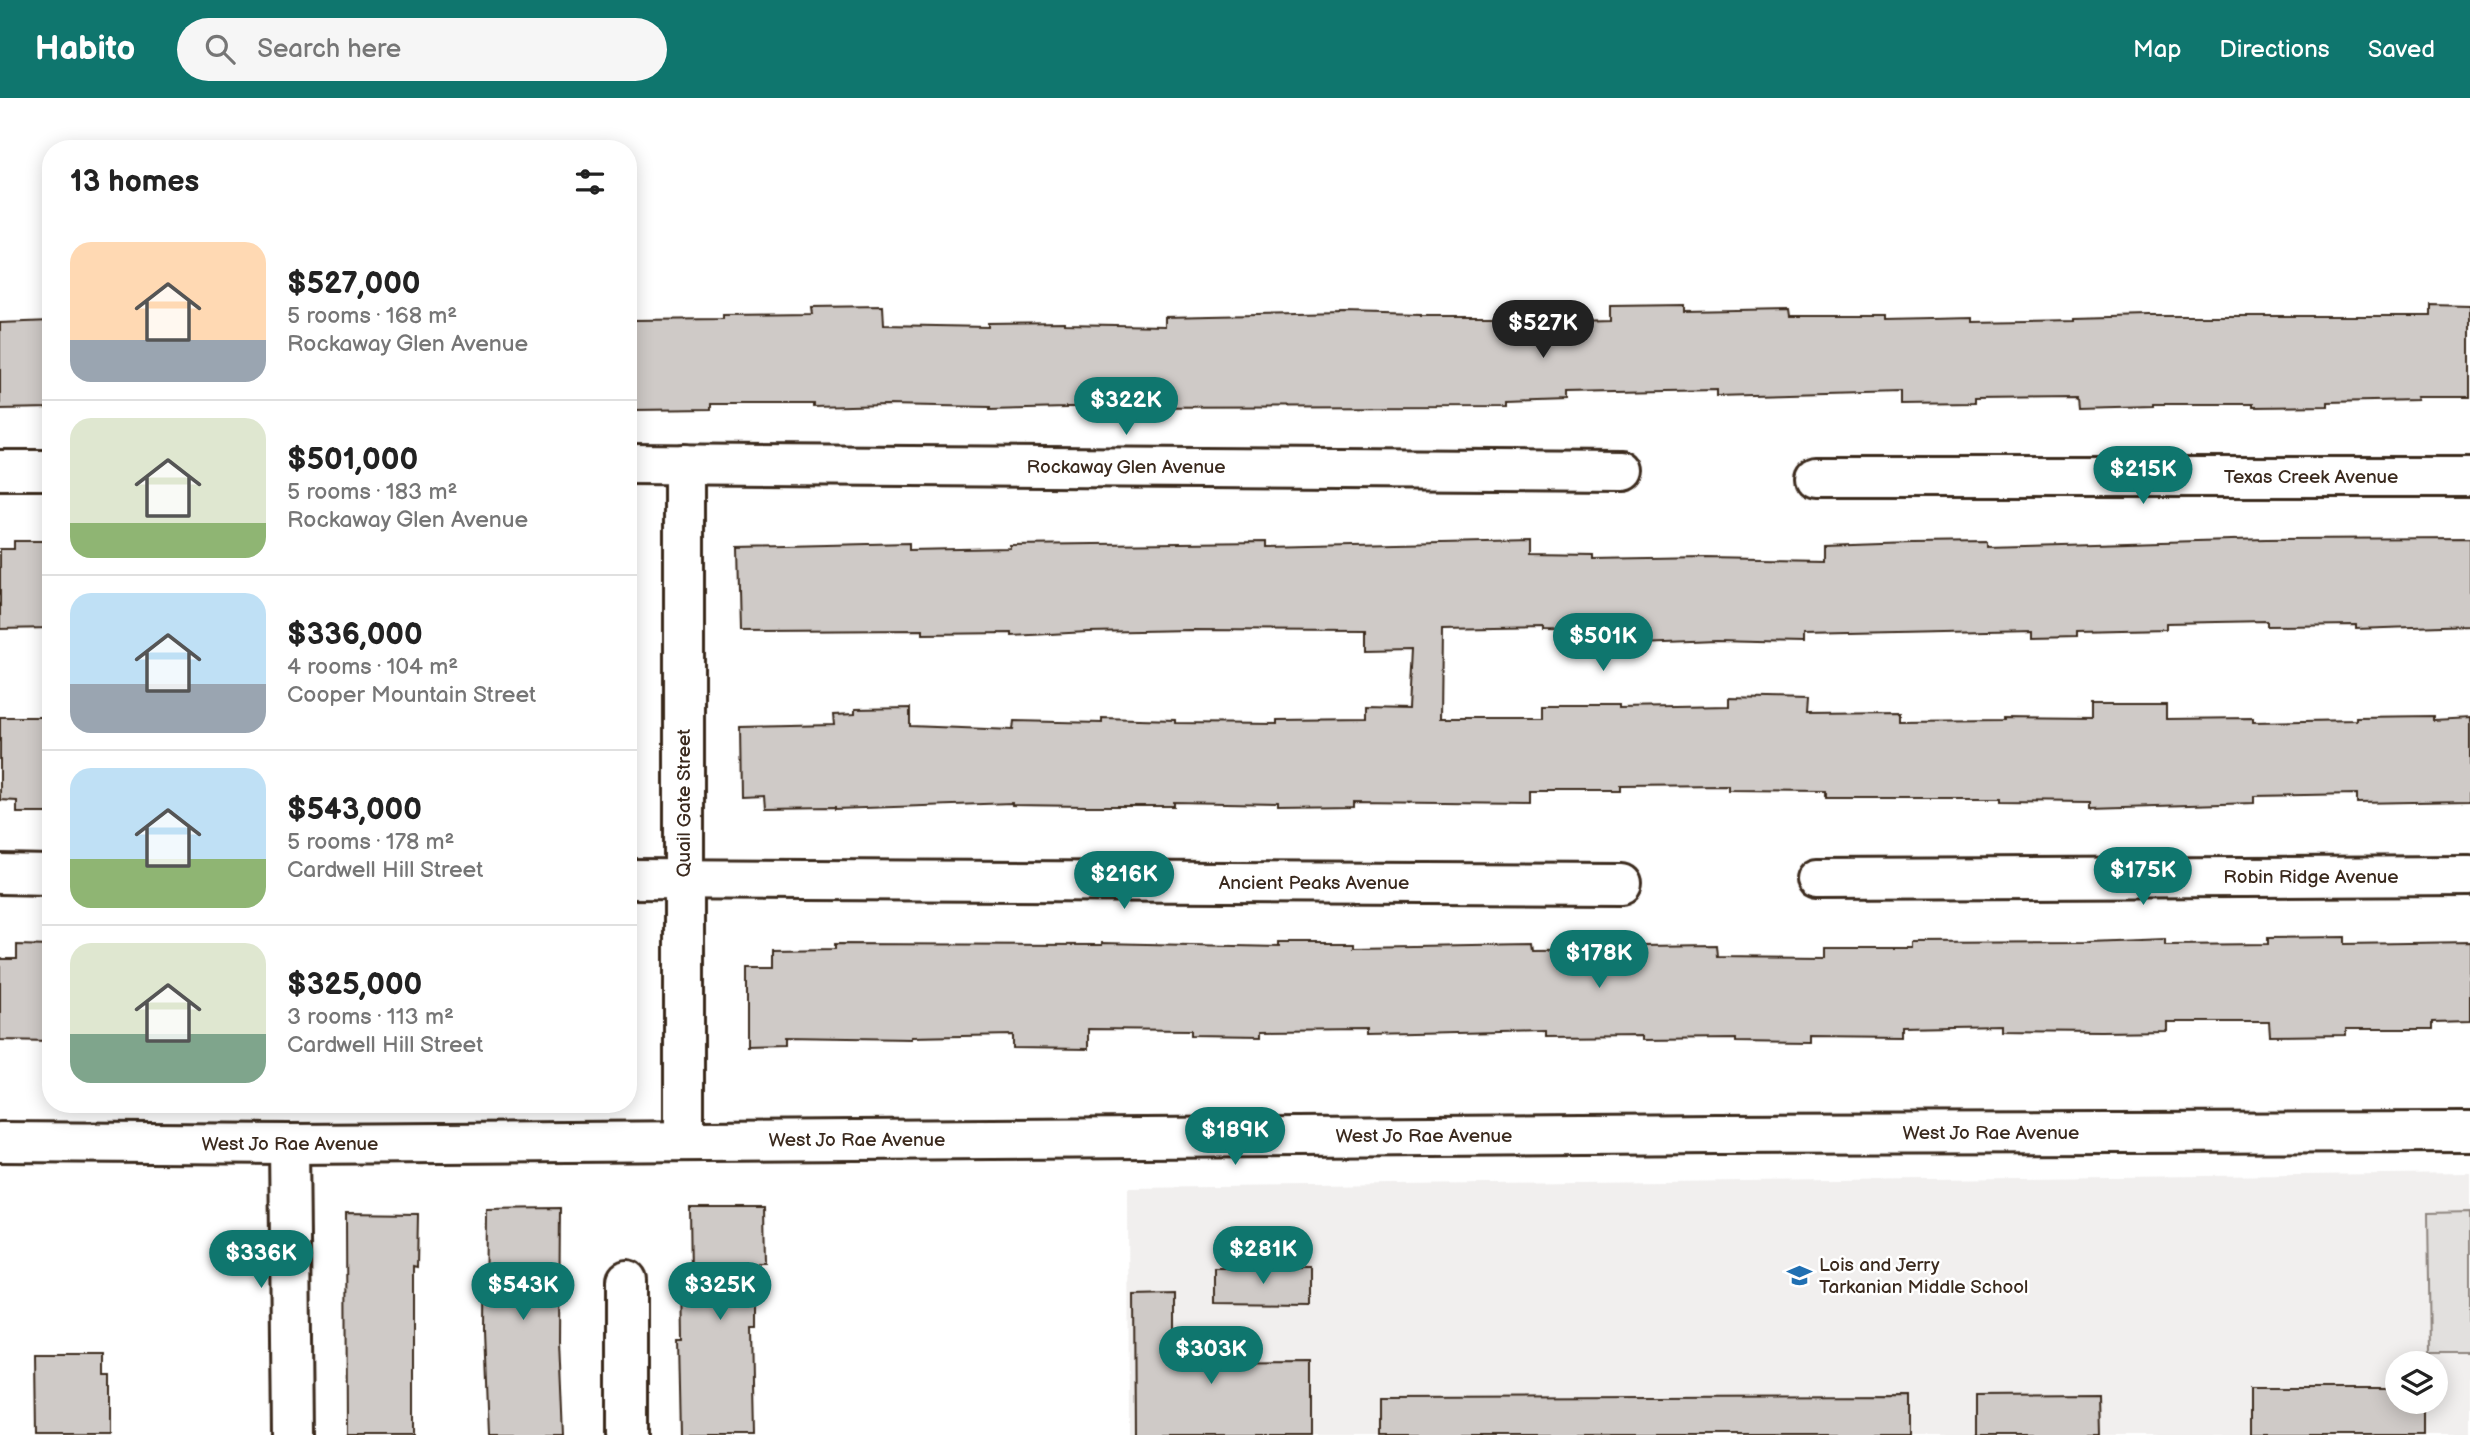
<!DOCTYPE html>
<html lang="en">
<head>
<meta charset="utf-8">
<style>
	body { margin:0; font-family:"Balsamiq Sans",sans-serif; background:#f6f6f6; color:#222; height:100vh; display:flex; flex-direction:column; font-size:26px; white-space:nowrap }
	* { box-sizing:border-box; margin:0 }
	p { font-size:23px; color:#767676 }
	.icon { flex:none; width:38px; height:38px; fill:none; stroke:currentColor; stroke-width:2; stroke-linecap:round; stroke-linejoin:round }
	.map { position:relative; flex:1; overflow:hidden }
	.panel { position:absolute; left:42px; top:42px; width:595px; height:973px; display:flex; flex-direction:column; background:#fff; border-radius:28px; box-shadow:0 4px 18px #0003 }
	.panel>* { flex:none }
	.buttons { position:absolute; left:2385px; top:1253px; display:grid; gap:14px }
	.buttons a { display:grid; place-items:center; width:63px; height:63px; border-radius:50%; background:#fff; box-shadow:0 4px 18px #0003; font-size:35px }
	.price { position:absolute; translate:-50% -60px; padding:0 16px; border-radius:24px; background:#0f766e; color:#fff; font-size:23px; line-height:46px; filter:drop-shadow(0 2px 4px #0008) }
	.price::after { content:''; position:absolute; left:50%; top:42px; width:21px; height:16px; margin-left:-10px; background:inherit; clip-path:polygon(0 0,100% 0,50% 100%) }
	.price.current { background:#222; color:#fff }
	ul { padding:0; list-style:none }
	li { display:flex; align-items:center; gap:21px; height:175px; padding:0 28px }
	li+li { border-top:2px solid #e0e0e0 }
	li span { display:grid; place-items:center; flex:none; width:196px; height:140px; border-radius:21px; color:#555 }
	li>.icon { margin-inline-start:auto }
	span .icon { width:84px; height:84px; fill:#fffc; stroke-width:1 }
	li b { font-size:30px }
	h2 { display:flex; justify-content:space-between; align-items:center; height:84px; padding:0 28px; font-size:30px }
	header { display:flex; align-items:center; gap:42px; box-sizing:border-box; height:98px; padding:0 35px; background:#0f766e; color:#fff }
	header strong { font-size:33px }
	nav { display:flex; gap:38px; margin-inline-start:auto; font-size:24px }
	.search { width:490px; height:63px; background:#f6f6f6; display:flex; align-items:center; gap:18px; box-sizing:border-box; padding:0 24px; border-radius:38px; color:#767676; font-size:26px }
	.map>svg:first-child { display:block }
	.built { fill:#f1efee; fill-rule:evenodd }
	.green { fill:#e2e0de; stroke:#8e857e; stroke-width:2 }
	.building { fill:#cfcac7; stroke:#3b2a1e; stroke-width:2 }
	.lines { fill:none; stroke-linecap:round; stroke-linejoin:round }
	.street-casing { stroke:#3b2a1e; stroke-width:44 }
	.street { stroke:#fff; stroke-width:38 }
	.labels { text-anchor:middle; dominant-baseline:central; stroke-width:5; stroke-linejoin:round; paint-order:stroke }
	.street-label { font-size:19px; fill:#3b2a1e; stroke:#fff }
	.poi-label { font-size:19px; fill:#3b2a1e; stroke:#fff; text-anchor:start }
</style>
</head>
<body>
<header>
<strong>Habito</strong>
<div class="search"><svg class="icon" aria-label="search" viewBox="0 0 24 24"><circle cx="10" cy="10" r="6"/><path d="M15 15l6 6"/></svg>Search here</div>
<nav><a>Map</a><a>Directions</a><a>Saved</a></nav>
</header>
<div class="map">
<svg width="2470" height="1337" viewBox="0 0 2470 1337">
	<rect width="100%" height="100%" fill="#fff"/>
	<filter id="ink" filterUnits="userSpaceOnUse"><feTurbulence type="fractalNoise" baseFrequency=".0143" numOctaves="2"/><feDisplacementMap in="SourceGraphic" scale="14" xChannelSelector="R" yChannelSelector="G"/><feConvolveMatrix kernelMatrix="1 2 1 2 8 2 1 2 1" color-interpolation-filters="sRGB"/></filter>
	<g filter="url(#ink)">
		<path class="built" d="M 2470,1075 L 2470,1337 L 1129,1337 L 1128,1090 ZM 2398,1265 L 2436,1265 L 2436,1304 L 2398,1304 Z"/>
		<path class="green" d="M 2470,1114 L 2470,1254 L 2430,1254 L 2428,1115 Z"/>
		<g class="building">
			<path d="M 1684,207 L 1684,213 L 1789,211 L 1790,218 L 1885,218 L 1885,222 L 1973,220 L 1973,225 L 2075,223 L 2075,220 L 2150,218 L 2431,218 L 2431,207 L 2470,208 L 2470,299 L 2416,299 L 2417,302 L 2328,304 L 2328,308 L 2253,309 L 2253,306 L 2153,306 L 2153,308 L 2077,310 L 2076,300 L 1974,301 L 1974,305 L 1900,306 L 1900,293 L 1717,298 L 1717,292 L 1567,295 L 1567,302 L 1508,304 L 1508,308 L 1066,309 L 1066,310 L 990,312 L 990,309 L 886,307 L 814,309 L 814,306 L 711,306 L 711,311 L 634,312 L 633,222 L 723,221 L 723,217 L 812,216 L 811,209 L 883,208 L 884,227 L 988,229 L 988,225 L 1064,224 L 1064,226 L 1165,228 L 1165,219 L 1344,215 L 1421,217 L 1421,218 L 1507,218 L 1507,226 L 1610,223 L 1610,208 Z"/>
			<path d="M 51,223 L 51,310 L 0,311 L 0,225 Z"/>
			<path d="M 2470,440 L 2470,527 L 2356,531 L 2356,527 L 2267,528 L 2267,523 L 2166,525 L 2166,531 L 2077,533 L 2077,538 L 2033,539 L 2033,532 L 1803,537 L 1803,545 L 1716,543 L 1641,546 L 1641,534 L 1543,533 L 1543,530 L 1442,532 L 1441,620 L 1543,620 L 1543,606 L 1620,606 L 1620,610 L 1729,608 L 1729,600 L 1807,602 L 1806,616 L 1899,615 L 1899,623 L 2003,622 L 2003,620 L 2091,621 L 2091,607 L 2166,607 L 2166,621 L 2253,620 L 2253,624 L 2356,622 L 2356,619 L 2433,618 L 2433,622 L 2470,620 L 2470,703 L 2357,705 L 2357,696 L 2254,698 L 2254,705 L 2091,710 L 2091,704 L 2002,703 L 2002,700 L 1825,700 L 1825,693 L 1728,692 L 1728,687 L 1620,688 L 1620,693 L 1530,693 L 1530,706 L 1354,704 L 1354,709 L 1278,710 L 1278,706 L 1174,704 L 1174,708 L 1087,708 L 1012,707 L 1012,705 L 835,711 L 835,709 L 765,710 L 764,698 L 741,699 L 740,629 L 834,627 L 833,617 L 855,616 L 855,611 L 910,610 L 910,628 L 1013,632 L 1014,623 L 1102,625 L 1102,620 L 1175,622 L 1175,625 L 1277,626 L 1277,622 L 1367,621 L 1367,610 L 1408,611 L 1411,551 L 1367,552 L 1367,533 L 1189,532 L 1088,534 L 1012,538 L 1012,535 L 923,536 L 923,532 L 740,533 L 738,449 L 909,445 L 909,452 L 1010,450 L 1010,447 L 1264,444 L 1264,449 L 1530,443 L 1530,456 L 1593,457 L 1593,461 L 1704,459 L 1824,461 L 1824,448 L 1912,445 L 1987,444 L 1987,449 L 2266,441 Z"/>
			<path d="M 14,443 L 51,443 L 51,530 L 0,531 L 0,451 L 14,451 Z"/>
			<path d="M 0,619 L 51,619 L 51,715 L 17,715 L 17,703 L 0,702 Z"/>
			<path d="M 2345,839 L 2345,846 L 2470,844 L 2470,923 L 2432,924 L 2432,931 L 2346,931 L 2346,937 L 2270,938 L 2269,924 L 2167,924 L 2167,933 L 2101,934 L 2002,933 L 2002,927 L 1901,929 L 1901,939 L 1811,938 L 1811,945 L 1736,944 L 1736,941 L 1642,942 L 1642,938 L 1546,939 L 1546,933 L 1368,937 L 1368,931 L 1262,932 L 1262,938 L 1191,937 L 1191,932 L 1088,931 L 1088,951 L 1013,950 L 1013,937 L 911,939 L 911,941 L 785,939 L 785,947 L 747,948 L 747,870 L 773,870 L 773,852 L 835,851 L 835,846 L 1102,847 L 1102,845 L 1279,849 L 1279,845 L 1354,845 L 1354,849 L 1531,846 L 1532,853 L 1641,852 L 1641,848 L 1716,847 L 1717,858 L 1826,859 L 1826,850 L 1914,850 L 1914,845 L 2089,844 L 2165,841 L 2165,847 L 2268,846 L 2268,840 Z"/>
			<path d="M 17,847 L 51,848 L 51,943 L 0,942 L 0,861 L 17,861 Z"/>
			<path d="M 560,1110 L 559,1243 L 563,1337 L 489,1337 L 485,1232 L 486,1111 Z"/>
			<path d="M 690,1110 L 764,1110 L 765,1164 L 757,1164 L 757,1230 L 752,1230 L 754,1337 L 680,1337 L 678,1244 L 683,1244 L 682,1177 L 691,1177 Z"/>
			<path d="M 346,1115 L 418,1116 L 417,1169 L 413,1168 L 413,1337 L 347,1337 Z"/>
			<path d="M 1214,1170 L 1312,1170 L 1312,1206 L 1214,1205 Z"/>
			<path d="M 1175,1196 L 1175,1266 L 1311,1265 L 1311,1337 L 1135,1337 L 1134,1197 Z"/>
			<path d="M 35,1256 L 105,1256 L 105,1278 L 111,1278 L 111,1337 L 36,1337 Z"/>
			<path d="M 2250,1291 L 2398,1291 L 2398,1304 L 2423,1304 L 2423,1337 L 2250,1337 Z"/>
			<path d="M 2098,1296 L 2099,1337 L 1977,1337 L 1977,1297 Z"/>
			<path d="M 1911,1298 L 1911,1337 L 1382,1337 L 1382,1300 Z"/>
		</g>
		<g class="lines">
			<defs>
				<g id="street">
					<path d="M 628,366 L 1624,373"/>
					<path d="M 684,366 L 684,1043"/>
					<path d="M 0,372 L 51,372"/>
					<path d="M 1816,379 L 2470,379"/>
					<path d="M 0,776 L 51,777"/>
					<path d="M 628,781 L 1621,786"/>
					<path d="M 1816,781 L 2470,778"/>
					<path d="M 0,1044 L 289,1046 L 1717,1036 L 2470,1034"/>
					<path d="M 289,1046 L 292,1337"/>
					<path d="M 627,1337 L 627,1182"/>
				</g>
			</defs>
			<use href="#street" class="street-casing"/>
			<use href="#street" class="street"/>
		</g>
	</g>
	<defs>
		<symbol id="school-bare" viewBox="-9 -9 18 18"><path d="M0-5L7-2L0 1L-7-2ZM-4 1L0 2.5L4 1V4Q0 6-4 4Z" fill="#1f6fb2" stroke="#fff" stroke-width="2.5" paint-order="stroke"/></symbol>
	</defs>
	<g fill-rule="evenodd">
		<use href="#school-bare" x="1782" y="1160" width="35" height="35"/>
	</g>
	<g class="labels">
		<g class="street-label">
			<text x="1126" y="369">Rockaway Glen Avenue</text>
			<text x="2311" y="379">Texas Creek Avenue</text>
			<text transform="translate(684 705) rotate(-90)">Quail Gate Street</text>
			<text x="2311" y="779">Robin Ridge Avenue</text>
			<text x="1314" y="785">Ancient Peaks Avenue</text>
			<text x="1991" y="1035">West Jo Rae Avenue</text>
			<text x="1424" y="1038">West Jo Rae Avenue</text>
			<text x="857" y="1042">West Jo Rae Avenue</text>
			<text x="290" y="1046">West Jo Rae Avenue</text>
		</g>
		<g class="poi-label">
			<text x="1819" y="1167">Lois and Jerry<tspan x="1819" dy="22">Tarkanian Middle School</tspan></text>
		</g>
	</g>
</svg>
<div class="buttons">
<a><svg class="icon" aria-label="layers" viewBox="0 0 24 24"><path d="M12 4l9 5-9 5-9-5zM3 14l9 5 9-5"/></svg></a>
</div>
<b class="price current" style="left:1543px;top:262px">$527K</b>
<b class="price" style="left:1126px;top:339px">$322K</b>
<b class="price" style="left:2143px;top:408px">$215K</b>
<b class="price" style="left:1603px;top:575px">$501K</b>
<b class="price" style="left:2143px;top:809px">$175K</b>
<b class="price" style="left:1124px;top:813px">$216K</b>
<b class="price" style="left:1599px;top:892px">$178K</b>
<b class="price" style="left:1235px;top:1069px">$189K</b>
<b class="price" style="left:1263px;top:1188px">$281K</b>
<b class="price" style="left:261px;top:1192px">$336K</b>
<b class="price" style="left:523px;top:1224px">$543K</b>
<b class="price" style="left:720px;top:1224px">$325K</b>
<b class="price" style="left:1211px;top:1288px">$303K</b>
<section class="panel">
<h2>13 homes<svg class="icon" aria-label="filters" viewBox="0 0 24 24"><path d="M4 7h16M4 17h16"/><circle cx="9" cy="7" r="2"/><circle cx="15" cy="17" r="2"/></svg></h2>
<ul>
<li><span style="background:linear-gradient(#ffd9b3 70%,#9aa5b1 0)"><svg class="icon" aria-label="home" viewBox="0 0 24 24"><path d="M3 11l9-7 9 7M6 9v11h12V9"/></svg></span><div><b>$527,000</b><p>5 rooms · 168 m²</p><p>Rockaway Glen Avenue</p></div></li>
<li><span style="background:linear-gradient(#dfe7d0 75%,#8fb573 0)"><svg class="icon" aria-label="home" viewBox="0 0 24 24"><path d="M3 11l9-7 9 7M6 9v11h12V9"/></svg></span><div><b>$501,000</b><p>5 rooms · 183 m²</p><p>Rockaway Glen Avenue</p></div></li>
<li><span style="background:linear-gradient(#bfe0f5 65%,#9aa5b1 0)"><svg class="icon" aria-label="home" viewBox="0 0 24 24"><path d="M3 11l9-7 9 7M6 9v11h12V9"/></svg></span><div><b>$336,000</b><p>4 rooms · 104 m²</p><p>Cooper Mountain Street</p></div></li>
<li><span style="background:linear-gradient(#bfe0f5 65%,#8fb573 0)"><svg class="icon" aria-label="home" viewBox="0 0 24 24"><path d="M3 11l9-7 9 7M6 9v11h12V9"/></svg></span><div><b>$543,000</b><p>5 rooms · 178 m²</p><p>Cardwell Hill Street</p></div></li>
<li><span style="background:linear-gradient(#dfe7d0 65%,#7fa58c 0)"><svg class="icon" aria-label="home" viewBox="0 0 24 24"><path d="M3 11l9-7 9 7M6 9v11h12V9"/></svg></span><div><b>$325,000</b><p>3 rooms · 113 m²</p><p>Cardwell Hill Street</p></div></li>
</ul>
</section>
</div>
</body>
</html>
